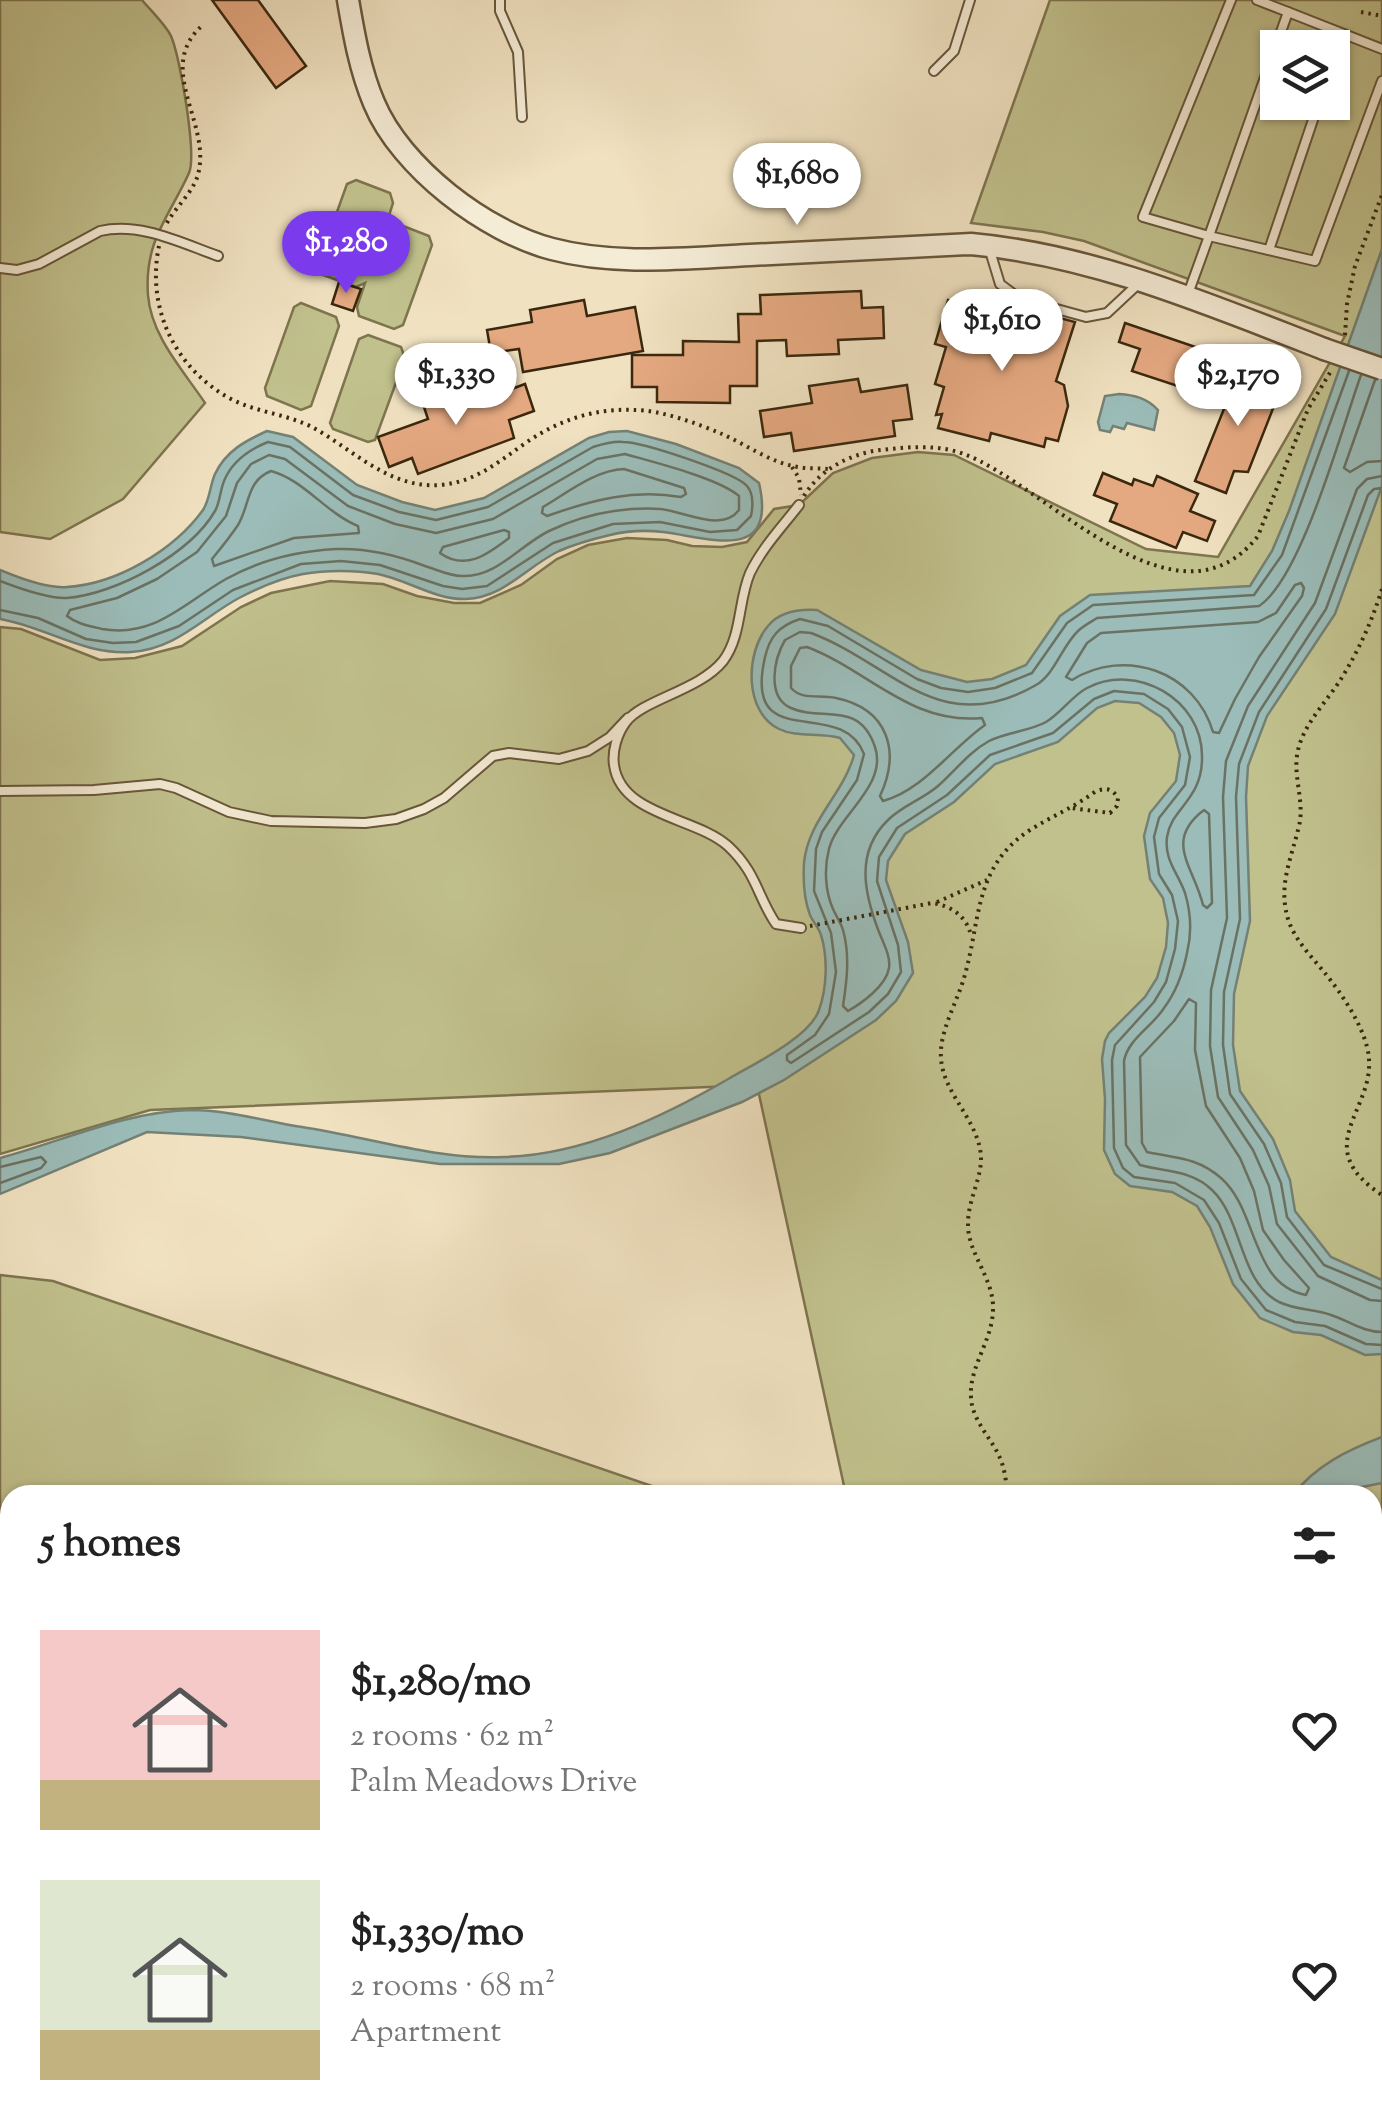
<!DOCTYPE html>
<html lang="en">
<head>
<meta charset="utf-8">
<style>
	body { margin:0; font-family:"Sorts Mill Goudy",serif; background:#f2f2f2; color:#222; height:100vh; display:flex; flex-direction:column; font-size:38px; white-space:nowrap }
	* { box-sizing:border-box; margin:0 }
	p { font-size:32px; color:#767676 }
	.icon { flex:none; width:55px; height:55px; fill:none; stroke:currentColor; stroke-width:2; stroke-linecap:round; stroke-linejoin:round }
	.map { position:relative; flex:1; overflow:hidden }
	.side { position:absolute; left:0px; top:1485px; width:1382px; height:642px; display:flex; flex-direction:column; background:#fff; border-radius:30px 30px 0 0; box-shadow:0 2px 8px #0004 }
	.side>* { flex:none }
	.controls { position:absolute; left:1260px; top:30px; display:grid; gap:20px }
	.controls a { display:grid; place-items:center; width:90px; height:90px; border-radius:0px; background:#fff; box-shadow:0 2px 8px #0004; font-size:50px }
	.price { position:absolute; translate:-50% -85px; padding:0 22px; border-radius:35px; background:#fff; color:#222; font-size:32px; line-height:65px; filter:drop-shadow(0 2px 5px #0008) }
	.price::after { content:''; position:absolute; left:50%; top:60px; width:30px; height:22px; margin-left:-15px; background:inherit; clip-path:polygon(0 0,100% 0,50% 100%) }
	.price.selected { background:#7c3aed; color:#fff }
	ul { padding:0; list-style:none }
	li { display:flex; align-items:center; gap:30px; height:250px; padding:0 40px }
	li span { display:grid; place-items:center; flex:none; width:280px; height:200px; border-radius:0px; color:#555 }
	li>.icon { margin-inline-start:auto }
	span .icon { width:120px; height:120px; fill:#fffc; stroke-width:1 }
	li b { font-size:42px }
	h2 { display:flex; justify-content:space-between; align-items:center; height:120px; padding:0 40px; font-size:42px }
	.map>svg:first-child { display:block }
	.green { fill:#c1c18d; stroke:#7e744e; stroke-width:2.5; fill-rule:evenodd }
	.water { fill:#9bbcb8; stroke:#748174; stroke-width:2.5 }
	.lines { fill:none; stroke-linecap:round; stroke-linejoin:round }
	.shore { stroke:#6a7263; stroke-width:2.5 }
	.stream { stroke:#748174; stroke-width:5 }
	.building { fill:#e5a981; stroke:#3a280e; stroke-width:2.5 }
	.service-casing { stroke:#68563a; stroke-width:12 }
	.tertiary-casing { stroke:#68563a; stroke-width:25 }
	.primary-casing { stroke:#3a280e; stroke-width:30 }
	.path { stroke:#3a280e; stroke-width:4; stroke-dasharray:2.5 5; stroke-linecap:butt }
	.service { stroke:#f5ecd6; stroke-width:8 }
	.tertiary { stroke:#f5ecd6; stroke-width:20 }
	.primary { stroke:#e8c080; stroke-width:25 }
	.tertiary-bridge-casing { stroke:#68563a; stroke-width:25; stroke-linecap:butt }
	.tertiary-bridge { stroke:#f5ecd6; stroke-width:20 }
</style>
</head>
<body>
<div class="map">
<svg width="1382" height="2127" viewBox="0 0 1382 2127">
	<rect width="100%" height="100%" fill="#f0e1c0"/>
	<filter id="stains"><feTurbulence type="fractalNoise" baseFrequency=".002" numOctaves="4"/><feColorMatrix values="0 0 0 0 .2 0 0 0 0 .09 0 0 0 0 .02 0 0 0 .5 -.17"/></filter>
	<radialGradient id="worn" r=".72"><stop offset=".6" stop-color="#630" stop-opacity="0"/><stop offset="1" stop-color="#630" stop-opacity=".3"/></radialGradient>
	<g class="green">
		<path d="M 0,0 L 142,0 C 151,11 165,24 171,36 C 180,56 197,155 189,173 C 169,217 144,241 148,295 C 151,336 183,370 205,403 L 123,499 L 50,539 L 0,532 Z"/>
		<path d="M 1050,0 L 1382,0 L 1382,2047 L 1373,2053 L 1372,1495 L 846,1495 L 757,1085 L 150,1110 L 0,1154 L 0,627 L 21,629 L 100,660 L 135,658 L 182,646 L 241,607 L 271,593 L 330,581 L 383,584 L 417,596 L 454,603 L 480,603 L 521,585 L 557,559 L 588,545 L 627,538 L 667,540 L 692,546 L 722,547 L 747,542 L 774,509 L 799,505 L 833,473 L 872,458 L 918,452 L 954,455 L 1146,549 L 1218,557 L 1345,336 L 1084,241 L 1043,232 L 971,223 ZM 1278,48 L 1332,48 L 1332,102 L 1278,102 Z"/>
		<path d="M 356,180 L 390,193 L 393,203 L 386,225 L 393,222 L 429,236 L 432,245 L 403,325 L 394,329 L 359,316 L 357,307 L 365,283 L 356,287 L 323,275 L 318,265 L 347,184 Z"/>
		<path d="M 301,303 L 336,317 L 339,326 L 311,406 L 301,410 L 267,396 L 265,388 L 294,307 Z"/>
		<path d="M 368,335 L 401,347 L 405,358 L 375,440 L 368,442 L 333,429 L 330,423 L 359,339 Z"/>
		<path d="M 0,1275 L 53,1281 L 678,1495 L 10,1495 L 10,2118 L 1280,2118 L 1266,2127 L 0,2127 Z"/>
	</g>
	<g class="water">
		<path d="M 1382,249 L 1382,486 L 1335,614 L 1267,716 L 1248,766 L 1246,797 L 1250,921 L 1234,994 L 1233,1045 L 1240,1091 L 1273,1139 L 1290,1180 L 1295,1211 L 1331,1257 L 1382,1280 L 1382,1354 L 1365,1355 L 1321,1335 L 1293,1332 L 1260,1318 L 1233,1284 L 1210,1227 L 1197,1206 L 1172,1192 L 1130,1186 L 1115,1174 L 1104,1150 L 1105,1099 L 1102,1059 L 1105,1041 L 1109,1033 L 1145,997 L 1157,978 L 1166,947 L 1168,923 L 1163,898 L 1150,879 L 1144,836 L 1150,813 L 1176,781 L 1180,755 L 1174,733 L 1161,717 L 1139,703 L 1115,701 L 1097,708 L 1058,742 L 995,764 L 954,802 L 905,834 L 888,861 L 886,880 L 908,942 L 913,973 L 896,1001 L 876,1020 L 784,1080 L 742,1102 L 610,1153 L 559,1164 L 440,1164 L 241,1137 L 147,1132 L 0,1194 L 0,1158 C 63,1141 124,1112 190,1110 C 229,1110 264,1121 302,1127 C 368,1137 436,1160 504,1157 C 583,1155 663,1117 730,1078 C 754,1064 810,1037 819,1010 C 827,988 828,957 821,935 C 819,928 813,922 810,915 C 804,899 803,880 804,863 C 808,820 843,795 854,755 L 840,738 C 820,732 797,738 779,729 C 744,712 745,653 768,626 C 780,611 799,609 817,610 L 921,670 L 967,682 L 992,679 L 1026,665 L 1060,616 L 1090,595 L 1250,586 L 1272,551 L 1289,511 Z"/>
		<path d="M 1119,394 C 1134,395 1147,398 1158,410 L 1154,430 L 1127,423 L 1124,429 L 1113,426 L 1110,432 L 1100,430 L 1098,422 L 1105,396 Z"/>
		<path d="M 267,431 L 293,437 L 357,485 L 402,502 L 435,510 L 484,498 L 589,438 L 609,432 L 627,431 L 676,444 L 739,468 L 759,483 C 778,565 707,537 663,532 C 646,530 626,531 610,535 C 593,539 575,544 559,551 C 526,567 505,597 466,599 C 435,600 408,580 378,574 C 355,570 326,570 303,574 C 281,578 258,588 239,598 C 202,618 176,649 131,652 C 83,655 46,627 0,619 L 0,570 C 19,578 47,589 67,587 C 117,584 174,550 203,510 C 210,499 210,485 215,474 C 226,451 245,441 267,431 Z"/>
		<path d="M 1382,1437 L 1382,1483 L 1362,1487 L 1351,1495 L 1293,1495 C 1316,1465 1348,1450 1382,1437 Z"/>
	</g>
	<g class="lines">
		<g class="shore">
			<path d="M 1349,371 L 1282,555 L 1254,595 L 1093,605 L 1067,623 L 1032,673 L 995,688 L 968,692 L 941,688 L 917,679 L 828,626 L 800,619 C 779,626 770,636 765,657 C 742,757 841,694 864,754 L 857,780 L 822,832 L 816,849 L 814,891 L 831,933 L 836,972 L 829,1014 L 815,1035 L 787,1055 L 787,1060 L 791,1063 L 869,1012 L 888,994 L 901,972 L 898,945 L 877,881 L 879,857 L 897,828 L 947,795 L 990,755 L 1053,733 L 1094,699 L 1114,691 L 1144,694 L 1168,709 L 1182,727 L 1190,757 L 1185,785 L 1159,818 L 1154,837 L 1159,874 L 1172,895 L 1178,921 L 1175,949 L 1166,982 L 1154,1002 L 1115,1045 L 1112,1060 L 1114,1148 L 1123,1168 L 1134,1177 L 1175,1183 L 1204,1200 L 1219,1223 L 1241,1279 L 1266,1310 L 1295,1322 L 1325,1326 L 1366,1344 L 1382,1345"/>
			<path d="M 1361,375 C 1342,427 1302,578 1259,606 L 1097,618 C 1091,622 1083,626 1078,631 C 1062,646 1055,674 1036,685 C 939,741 892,663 811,633 L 800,632 L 785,640 C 774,659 766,697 791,708 C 821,722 859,699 875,747 C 888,786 837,816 829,849 C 824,868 825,891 833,909 C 836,916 841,923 843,930 C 850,955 847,980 843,1006 L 848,1011 C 862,1003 886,986 889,968 C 891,957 883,942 879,932 C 864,893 855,852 888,820 C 902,806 923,799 938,786 C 955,771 969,752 989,741 C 1007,732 1030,731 1046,722 C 1061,713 1072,696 1087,688 C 1136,662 1202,699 1202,756 C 1203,800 1171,808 1167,837 C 1164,860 1178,873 1185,893 C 1191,913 1192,933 1187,953 C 1183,973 1176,992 1164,1008 C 1152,1027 1128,1039 1124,1061 L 1126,1145 L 1140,1165 C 1165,1172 1192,1170 1212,1190 C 1243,1219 1239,1282 1279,1302 C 1296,1310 1314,1309 1331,1315 C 1349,1321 1363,1332 1382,1332"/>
			<path d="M 1375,380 L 1344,468 L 1350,472 L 1367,462 L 1382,461"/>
			<path d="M 625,454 C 653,462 718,478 739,496 L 739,510 C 722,533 684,511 660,509 C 645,508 629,509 614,511 C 593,514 568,522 549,531 C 520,545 496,578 462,576 C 449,576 438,570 425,566 C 397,555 367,548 336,549 C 297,551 260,560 226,579 C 184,603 155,638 102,629 C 90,626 77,624 67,616 L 70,610 L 117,598 L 157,579 L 197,552 L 226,516 L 237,483 L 251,464 L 269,455 L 285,459 L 348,506 L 395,524 L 436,533 L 493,519 L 597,459 Z"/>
			<path d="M 624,469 L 684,488 L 686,494 L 681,497 C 633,489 592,500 547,516 L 542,513 L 543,507 C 567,493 595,470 624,469 Z"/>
			<path d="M 271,471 C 304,480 326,513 358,526 L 359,533 L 294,538 L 214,566 L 212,559 C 221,548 230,537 238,525 C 250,505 246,481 271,471 Z"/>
			<path d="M 1382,476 L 1367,479 L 1357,489 L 1315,603 L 1248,706 L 1226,761 L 1223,797 L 1227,918 L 1211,990 L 1210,1046 L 1218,1097 L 1253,1150 L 1269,1186 L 1277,1224 L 1318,1276 L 1370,1300 L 1382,1301"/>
			<path d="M 1382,488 L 1374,489 L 1368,495 L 1326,609 L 1259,712 L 1239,764 L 1236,797 L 1240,919 L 1224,992 L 1223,1045 L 1230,1094 L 1264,1144 L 1281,1183 L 1287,1217 L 1324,1265 L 1382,1289"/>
			<path d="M 504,530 L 509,532 L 509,538 C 487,555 465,571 440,553 L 443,547 Z"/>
			<path d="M 0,581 C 18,588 47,599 67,598 C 116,594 190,554 215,511 C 220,502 220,491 224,481 C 232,461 248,450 268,442 L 290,447 L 353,495 L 399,512 L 436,520 L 488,507 L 593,447 C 603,444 613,441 623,442 C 643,442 736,473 747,486 C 754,494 753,506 751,516 L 737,530 L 710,532 L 660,522 L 613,524 L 553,543 L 487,586 L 462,589 L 443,586 L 380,565 L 341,561 L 301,564 L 233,590 L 179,626 L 136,642 L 113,643 L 86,639 L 38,618 L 0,610"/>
			<path d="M 1301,583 L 1304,588 L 1302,596 L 1259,657 L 1235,699 L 1219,733 L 1213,732 C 1195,671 1125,647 1072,680 L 1066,677 L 1087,643 L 1101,633 L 1258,622 L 1276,613 L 1295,585 Z"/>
			<path d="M 807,647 C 868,670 911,725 982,718 L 985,725 C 952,748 922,791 883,801 L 880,796 C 901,751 888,709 836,698 C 820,694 803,701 791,688 L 791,666 L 800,648 Z"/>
			<path d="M 1204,810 L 1209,814 L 1212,903 L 1207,908 L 1203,905 C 1194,867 1163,841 1204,810 Z"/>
			<path d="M 1189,999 L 1196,1003 L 1195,1050 L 1206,1106 L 1240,1158 L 1254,1191 L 1263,1230 L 1284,1260 L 1309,1288 L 1306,1295 C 1251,1285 1258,1210 1221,1178 C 1197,1157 1175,1158 1147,1152 L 1142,1143 L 1140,1057 L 1174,1021 Z"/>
			<path d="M 0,1167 L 41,1157 L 46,1162 L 41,1168 L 0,1183"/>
		</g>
		<path class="stream" d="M 915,2127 L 920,2118"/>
	</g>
	<g class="building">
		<path d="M 212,0 L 258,0 L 306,66 L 276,88 Z"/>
		<path d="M 339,282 L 361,289 L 353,311 L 332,304 Z"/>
		<path d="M 861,291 L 862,308 L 883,307 L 884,338 L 838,340 L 839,354 L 787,356 L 786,340 L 757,341 L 757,386 L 730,386 L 730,403 L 657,402 L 657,387 L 632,387 L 632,355 L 683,355 L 683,341 L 739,342 L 738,314 L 761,314 L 760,295 Z"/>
		<path d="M 584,300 L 587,316 L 635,307 L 643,351 L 523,372 L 519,349 L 491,353 L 487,330 L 532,322 L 530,310 Z"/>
		<path d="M 948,300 L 1023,322 L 1026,309 L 1075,322 L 1056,381 L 1064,385 L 1068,406 L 1058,441 L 1046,438 L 1044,447 L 991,433 L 989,441 L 938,428 L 942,414 L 936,415 L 944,387 L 935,384 L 946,347 L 935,344 Z"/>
		<path d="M 1125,323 L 1216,354 L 1202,394 L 1132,371 L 1140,349 L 1119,342 Z"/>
		<path d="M 1244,359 L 1270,369 L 1260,395 L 1276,401 L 1248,472 L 1234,471 L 1226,493 L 1195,481 Z"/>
		<path d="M 858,379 L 861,392 L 907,385 L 912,419 L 893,421 L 895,436 L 794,451 L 791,433 L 764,437 L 760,411 L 812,403 L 809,386 Z"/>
		<path d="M 525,384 L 534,411 L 509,420 L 514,438 L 418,474 L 412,458 L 389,467 L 378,437 L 428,419 L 423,404 L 471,387 L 477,402 Z"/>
		<path d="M 1103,473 L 1132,485 L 1134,479 L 1153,486 L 1157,476 L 1198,494 L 1190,511 L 1215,521 L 1207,541 L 1183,532 L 1176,548 L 1110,521 L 1117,504 L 1094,495 Z"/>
	</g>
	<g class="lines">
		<defs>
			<g id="service">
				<path d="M 500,0 L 500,11 L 518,52 L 522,117"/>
				<path d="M 1257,0 L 1288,12"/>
				<path d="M 1382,49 L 1288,12 L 1209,236 L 1315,261 L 1382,81"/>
				<path d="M 1332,63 L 1343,34"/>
				<path d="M 934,71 L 954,51 L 970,0"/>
				<path d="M 1269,250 L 1319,102"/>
				<path d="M 990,251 L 1000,284 L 1020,299 L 1086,317 L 1107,313 L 1137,285"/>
				<path d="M 0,268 L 17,270 L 39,264 L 100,231 C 141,222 181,243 218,256"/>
				<path d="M 1188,294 L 1209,236 L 1143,217 L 1231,0"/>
				<path d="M 799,505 C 782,527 762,548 750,573 C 738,601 742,636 723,661 C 700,690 642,700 626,722 C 617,734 612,751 614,765 C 621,816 696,817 728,846 C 757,873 757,896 776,924 L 801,928"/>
				<path d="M 0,791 L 94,790 L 160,784 L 176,788 L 229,812 L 271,821 L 365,823 L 396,819 L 424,809 L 444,798 L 493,756 L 509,753 L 559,759 L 588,751 L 610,737 L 628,718"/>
			</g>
			<path id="tertiary" d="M 348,0 C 354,35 360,70 374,103 C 401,168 486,232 552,249 C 616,266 685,258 750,255 C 823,251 897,247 971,244 C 1094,255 1210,305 1324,349"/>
			<g id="primary">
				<path d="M 1372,2093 L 1382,2088"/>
				<path d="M 1316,2127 L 1331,2118"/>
			</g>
		</defs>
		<use href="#service" class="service-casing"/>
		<use href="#tertiary" class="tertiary-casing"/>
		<use href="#primary" class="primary-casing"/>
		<g class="path">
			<path d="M 1361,12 L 1382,16"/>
			<path d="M 167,223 C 176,206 196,190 199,170 C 209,120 154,66 204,24"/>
			<path d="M 159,246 C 146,308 175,369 231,399 C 256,412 285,414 310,426 C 352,448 388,489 440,485 C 476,482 498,462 527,442 C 559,420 595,408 634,410 C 661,410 696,423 722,434 C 747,445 771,463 798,467 C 808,469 819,468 829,469"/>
			<path d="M 1345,335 L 1347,304 L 1355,266 L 1382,195"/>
			<path d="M 792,467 L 799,478 L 801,495"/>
			<path d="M 804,496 C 820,469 850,454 880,450 C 908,447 937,444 964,454 C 1045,484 1176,640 1258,536 L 1308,409 L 1331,371"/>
			<path d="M 1382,589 C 1372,621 1359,650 1341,679 C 1327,701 1304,724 1298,750 C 1292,775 1305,801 1299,826 C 1291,860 1277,887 1289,922 C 1296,941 1311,956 1324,972 C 1342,994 1367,1030 1369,1059 C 1373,1112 1309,1147 1382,1195"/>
			<path d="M 937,902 L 987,880"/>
			<path d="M 810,926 L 932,903 C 949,905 965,915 970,932"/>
			<path d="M 1008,1495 C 1006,1483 1005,1469 1000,1458 C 991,1437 972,1421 971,1397 C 969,1366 993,1340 993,1309 C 994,1278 967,1253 968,1223 C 968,1200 982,1178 981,1156 C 978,1119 943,1094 941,1058 C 939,1032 957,1002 964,978 C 981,921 973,867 1030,830 C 1052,816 1075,807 1096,791 C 1106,788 1112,788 1118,798 L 1117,806 L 1110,813 L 1071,808"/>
			<path d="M 1372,1705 L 1382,1707"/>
		</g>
		<use href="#service" class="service"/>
		<use href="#tertiary" class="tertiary"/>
		<use href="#primary" class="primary"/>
		<defs>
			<path id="tertiary-bridge" d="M 1324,349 L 1382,369"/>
		</defs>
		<use href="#tertiary-bridge" class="tertiary-bridge-casing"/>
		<use href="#tertiary-bridge" class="tertiary-bridge"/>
	</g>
	<rect width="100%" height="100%" filter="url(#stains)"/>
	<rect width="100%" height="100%" fill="url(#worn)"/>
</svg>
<div class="controls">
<a><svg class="icon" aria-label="layers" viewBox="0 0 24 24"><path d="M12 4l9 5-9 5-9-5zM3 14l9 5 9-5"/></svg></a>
</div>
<b class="price" style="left:797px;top:228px">$1,680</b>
<b class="price selected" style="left:346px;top:296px">$1,280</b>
<b class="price" style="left:1002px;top:374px">$1,610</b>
<b class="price" style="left:456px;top:428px">$1,330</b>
<b class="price" style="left:1238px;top:429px">$2,170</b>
<section class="side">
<h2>5 homes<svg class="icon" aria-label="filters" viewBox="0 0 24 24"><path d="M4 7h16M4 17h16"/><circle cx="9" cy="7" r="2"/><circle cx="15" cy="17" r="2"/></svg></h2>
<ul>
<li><span style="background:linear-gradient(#f6c9c9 75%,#c2b280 0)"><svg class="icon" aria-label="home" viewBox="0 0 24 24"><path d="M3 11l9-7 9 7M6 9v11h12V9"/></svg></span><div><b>$1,280/mo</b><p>2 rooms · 62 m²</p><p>Palm Meadows Drive</p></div><svg class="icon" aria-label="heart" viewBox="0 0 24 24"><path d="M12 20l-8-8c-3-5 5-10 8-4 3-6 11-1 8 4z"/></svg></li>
<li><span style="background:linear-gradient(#dfe7d0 75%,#c2b280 0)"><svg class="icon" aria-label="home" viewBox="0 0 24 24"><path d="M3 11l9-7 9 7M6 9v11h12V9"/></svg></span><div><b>$1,330/mo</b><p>2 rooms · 68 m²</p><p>Apartment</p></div><svg class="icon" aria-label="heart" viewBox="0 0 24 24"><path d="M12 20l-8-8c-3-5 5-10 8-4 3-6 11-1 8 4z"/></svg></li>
</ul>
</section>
</div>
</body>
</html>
